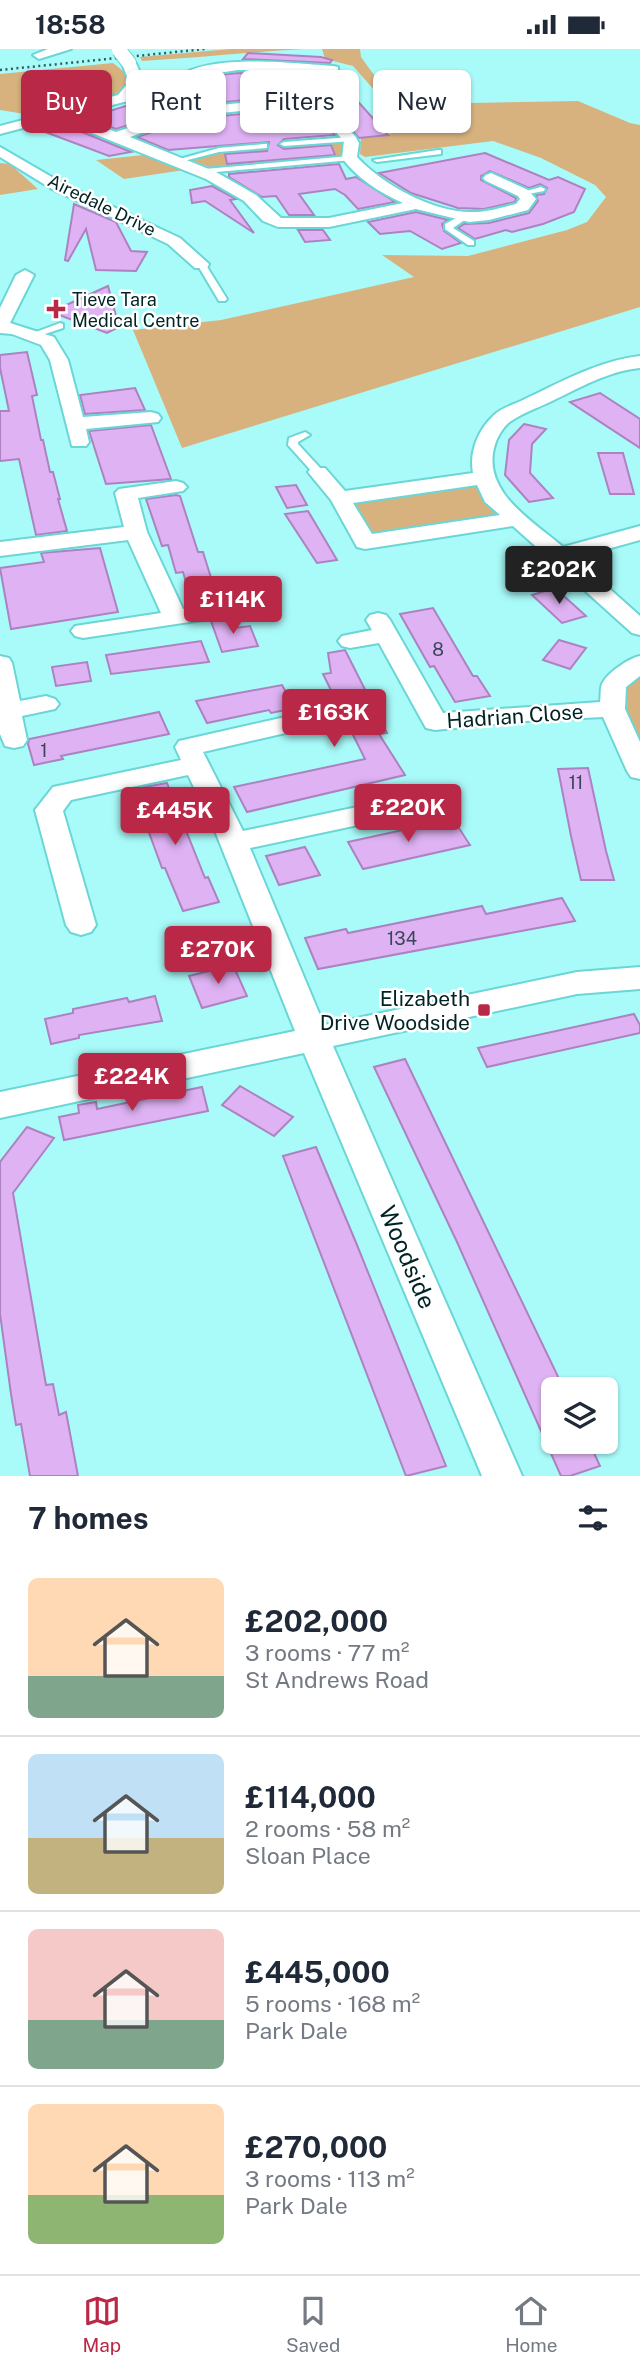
<!DOCTYPE html>
<html lang="en">
<head>
<meta charset="utf-8">
<style>
	body { margin:0; font-family:"Public Sans",sans-serif; background:#f6f6f7; color:#1f2937; height:100vh; display:flex; flex-direction:column; font-size:26px; white-space:nowrap }
	* { box-sizing:border-box; margin:0 }
	p { font-size:23px; color:#747a83 }
	.icon { flex:none; width:38px; height:38px; fill:none; stroke:currentColor; stroke-width:2; stroke-linecap:round; stroke-linejoin:round }
	.map { position:relative; height:1427px; overflow:hidden }
	.sheet { display:flex; flex-direction:column; background:#fff; flex:1 }
	.sheet>* { flex:none }
	.hud { position:absolute; left:21px; top:21px; width:598px; height:63px; display:flex; gap:14px }
	.fabs { position:absolute; left:541px; top:1328px; display:grid; gap:14px }
	.fabs a { display:grid; place-items:center; width:77px; height:77px; border-radius:10px; background:#fff; box-shadow:0 2px 5px #0004; font-size:35px }
	.price { position:absolute; translate:-50% -60px; padding:0 16px; border-radius:7px; background:#ba2847; color:#fff; font-size:23px; line-height:46px; filter:drop-shadow(0 2px 4px #0008) }
	.price::after { content:''; position:absolute; left:50%; top:42px; width:21px; height:16px; margin-left:-10px; background:inherit; clip-path:polygon(0 0,100% 0,50% 100%) }
	.price.selected { background:#222; color:#fff }
	ul { padding:0; list-style:none }
	li { display:flex; align-items:center; gap:21px; height:175px; padding:0 28px }
	li+li { border-top:2px solid #e0e1e3 }
	li span { display:grid; place-items:center; flex:none; width:196px; height:140px; border-radius:10px; color:#555 }
	li>.icon { margin-inline-start:auto }
	span .icon { width:84px; height:84px; fill:#fffc; stroke-width:1 }
	li b { font-size:30px }
	h2 { display:flex; justify-content:space-between; align-items:center; height:84px; padding:0 28px; font-size:30px }
	.chip { padding:0 24px; border-radius:10px; background:#fff; box-shadow:0 2px 5px #0004; font-size:24px; line-height:63px }
	.chip.selected { background:#ba2847; color:#fff }
	.status { display:flex; justify-content:space-between; align-items:center; height:49px; padding:0 35px; background:#fff; direction:ltr }
	.status svg { height:19px; fill:currentColor }
	.dock { display:flex; justify-content:space-around; align-items:center; height:98px; border-top:2px solid #e0e1e3; background:#fff; font-size:19px; color:#747a83 }
	.dock a { display:grid; justify-items:center; gap:4px }
	.dock .selected { color:#ba2847 }
	.map>svg:first-child { display:block }
	.green { fill:#d7b27f }
	.building { fill:#deb2f3; stroke:#ac83c0; stroke-width:2 }
	.lines { fill:none; stroke-linecap:round; stroke-linejoin:round }
	.service-casing { stroke:#6ad6d5; stroke-width:4 }
	.minor-casing { stroke:#6ad6d5; stroke-width:4 }
	.service { fill:#fff; fill-rule:evenodd }
	.minor { fill:#fff; fill-rule:evenodd }
	.rail { stroke:#2e5d5d; stroke-width:2.5; stroke-dasharray:2 3.5; stroke-linecap:butt }
	.minor-bridge-casing { stroke:#6ad6d5; stroke-width:16; stroke-linecap:butt }
	.minor-bridge { stroke:#fff; stroke-width:14 }
	.poi-dot { fill:#ba2847; stroke:#fff; stroke-width:2.5 }
	.labels { text-anchor:middle; dominant-baseline:central; stroke-width:5; stroke-linejoin:round; paint-order:stroke }
	.far-street-label { font-size:18px; fill:#002323; stroke:#fff }
	.far-poi-label { font-size:18px; fill:#002323; stroke:#fff; text-anchor:start }
	.number-label { font-size:18px; fill:#384757 }
	.street-label { font-size:21px; fill:#002323; stroke:#fff }
	.poi-label { font-size:21px; fill:#002323; stroke:#fff; text-anchor:end }
	.near-street-label { font-size:24px; fill:#002323; stroke:#fff }
</style>
</head>
<body>
<div class="status"><b>18:58</b><svg viewBox="0 0 49 12"><path d="M0 12V9h3v3zM5 12V6h3v6zM10 12V3h3v9zM15 12V0h3v12zM26 1h20v11H26zM47 4h2v5h-2z"/></svg></div>
<div class="map">
<svg width="640" height="1427" viewBox="0 0 640 1427">
	<rect width="100%" height="100%" fill="#a9fbfa"/>
	<g class="green">
		<path d="M 230,0 L 305,0 C 250,3 197,9 142,12 L 140,8 Z"/>
		<path d="M 322,0 L 360,0 L 361,8 L 393,52 L 414,55 L 578,52 L 630,74 L 640,76 L 640,258 L 182,399 L 133,281 L 221,271 L 414,228 L 382,206 L 468,207 L 567,181 L 587,173 L 606,148 L 595,136 L 541,109 L 493,92 L 365,108 L 360,105 L 361,88 L 453,77 L 424,66 L 391,60 L 353,17 L 325,10 Z"/>
		<path d="M 113,14 L 127,25 L 124,40 L 112,47 L 37,67 L 0,61 L 0,25 Z"/>
		<path d="M 344,93 L 342,106 L 209,118 L 191,111 L 218,104 Z"/>
		<path d="M 153,105 L 191,120 L 124,130 L 96,111 Z"/>
		<path d="M 0,114 L 10,115 L 38,140 L 0,146 Z"/>
		<path d="M 484,429 L 515,470 L 365,493 L 340,449 Z"/>
		<path d="M 640,614 L 640,722 L 614,636 Z"/>
	</g>
	<g class="building">
		<path d="M 248,4 L 321,8 L 332,11 L 330,14 L 243,10 Z"/>
		<path d="M 238,24 L 287,25 L 285,31 L 298,46 L 204,55 L 167,43 L 220,26 Z"/>
		<path d="M 306,26 L 335,27 L 388,86 L 359,89 L 304,29 Z"/>
		<path d="M 157,47 L 159,51 L 181,59 L 116,80 L 82,67 L 103,61 L 107,63 Z"/>
		<path d="M 309,58 L 335,86 L 284,90 L 278,96 L 284,100 L 331,96 L 335,106 L 227,115 L 225,105 L 267,102 L 269,93 L 168,101 L 137,88 L 192,70 Z"/>
		<path d="M 60,74 L 131,103 L 109,107 L 40,81 Z"/>
		<path d="M 485,104 L 549,131 L 558,128 L 585,140 L 574,163 L 543,175 L 512,183 L 506,181 L 475,190 L 458,179 L 464,175 L 489,174 L 529,164 L 538,152 L 536,146 L 544,145 L 547,139 L 540,135 L 529,139 L 490,122 L 481,127 L 481,131 L 516,149 L 515,153 L 484,160 L 458,159 L 411,144 L 379,124 Z"/>
		<path d="M 339,115 L 346,130 L 356,128 L 395,153 L 358,160 L 345,146 L 335,140 L 299,145 L 314,166 L 289,166 L 276,147 L 262,148 L 229,128 L 229,125 Z"/>
		<path d="M 212,137 L 236,150 L 230,151 L 254,184 L 205,152 L 192,154 L 190,141 Z"/>
		<path d="M 74,155 L 116,173 L 131,202 L 147,203 L 136,222 L 96,221 L 86,180 L 68,212 L 65,211 Z"/>
		<path d="M 416,163 L 448,171 L 442,175 L 444,182 L 461,194 L 442,200 L 410,182 L 380,185 L 368,173 Z"/>
		<path d="M 298,181 L 323,181 L 330,191 L 305,193 Z"/>
		<path d="M 108,237 L 119,278 L 107,284 L 51,263 Z"/>
		<path d="M 27,303 L 37,346 L 32,347 L 41,391 L 43,391 L 50,423 L 53,423 L 60,450 L 58,450 L 67,482 L 36,486 L 19,410 L 0,412 L 0,362 L 9,362 L 0,319 L 0,306 Z"/>
		<path d="M 135,339 L 145,361 L 85,365 L 80,346 Z"/>
		<path d="M 600,344 L 640,370 L 640,399 L 570,353 Z"/>
		<path d="M 524,375 L 546,380 L 532,395 L 530,424 L 553,449 L 529,453 L 505,426 L 509,391 Z"/>
		<path d="M 151,376 L 171,430 L 106,435 L 89,382 Z"/>
		<path d="M 598,404 L 623,404 L 634,445 L 610,445 Z"/>
		<path d="M 296,436 L 307,456 L 287,459 L 276,438 Z"/>
		<path d="M 176,446 L 180,447 L 198,503 L 203,503 L 212,532 L 220,531 L 227,551 L 192,553 L 183,523 L 176,524 L 168,496 L 162,497 L 146,450 Z"/>
		<path d="M 308,462 L 337,511 L 317,514 L 285,465 Z"/>
		<path d="M 100,499 L 118,563 L 11,580 L 0,519 L 44,513 L 41,504 Z"/>
		<path d="M 555,539 L 586,567 L 562,574 L 532,546 Z"/>
		<path d="M 433,559 L 473,627 L 477,627 L 490,647 L 455,653 L 434,617 L 430,618 L 400,565 Z"/>
		<path d="M 232,569 L 235,579 L 250,577 L 258,597 L 222,603 L 211,572 Z"/>
		<path d="M 559,591 L 586,599 L 570,620 L 543,611 Z"/>
		<path d="M 201,592 L 209,613 L 111,625 L 106,606 Z"/>
		<path d="M 345,601 L 387,684 L 379,685 L 405,726 L 247,763 L 234,738 L 365,710 L 323,625 L 331,624 L 328,604 Z"/>
		<path d="M 87,613 L 91,632 L 56,637 L 52,618 Z"/>
		<path d="M 282,636 L 295,659 L 271,664 L 269,661 L 207,674 L 196,652 Z"/>
		<path d="M 159,663 L 169,685 L 61,707 L 63,710 L 34,716 L 28,695 L 29,690 Z"/>
		<path d="M 588,719 L 606,802 L 614,831 L 581,831 L 571,787 L 558,720 Z"/>
		<path d="M 167,734 L 205,829 L 208,828 L 219,853 L 183,862 L 165,819 L 162,819 L 133,740 Z"/>
		<path d="M 453,770 L 470,796 L 363,820 L 348,793 Z"/>
		<path d="M 305,798 L 320,826 L 279,836 L 266,807 Z"/>
		<path d="M 562,849 L 575,872 L 318,920 L 305,889 L 346,880 L 348,884 L 482,857 L 486,865 Z"/>
		<path d="M 233,916 L 247,947 L 202,959 L 189,927 Z"/>
		<path d="M 155,947 L 162,972 L 79,986 L 79,989 L 51,995 L 45,970 L 73,964 L 73,960 L 127,949 L 129,953 Z"/>
		<path d="M 634,965 L 640,976 L 640,984 L 487,1018 L 478,999 Z"/>
		<path d="M 405,1010 L 564,1340 L 553,1340 L 553,1393 L 589,1393 L 600,1417 L 570,1427 L 561,1427 L 457,1193 L 374,1018 Z"/>
		<path d="M 240,1037 L 293,1068 L 274,1087 L 222,1056 Z"/>
		<path d="M 202,1038 L 208,1062 L 64,1091 L 59,1068 L 79,1064 L 78,1056 L 96,1053 L 97,1060 Z"/>
		<path d="M 27,1078 L 54,1089 L 13,1144 L 46,1336 L 53,1335 L 59,1366 L 66,1363 L 78,1427 L 30,1427 L 21,1375 L 16,1376 L 11,1345 L 0,1265 L 0,1113 Z"/>
		<path d="M 316,1098 L 357,1196 L 446,1417 L 406,1427 L 283,1107 Z"/>
	</g>
	<g class="lines">
		<defs>
			<g id="service">
				<path d="M 163,45 L 208,59 L 209,61 L 202,63 L 160,49 L 159,47 Z"/>
				<path d="M 350,88 L 353,88 L 353,92 L 284,97 L 280,95 L 284,93 Z"/>
				<path d="M 264,95 L 267,95 L 267,99 L 219,103 L 180,113 L 176,111 L 219,99 Z"/>
				<path d="M 438,101 L 441,101 L 441,105 L 377,113 L 373,111 Z"/>
				<path d="M 349,107 L 352,107 L 352,111 L 205,124 L 201,122 L 205,120 Z"/>
				<path d="M 541,138 L 545,140 L 544,142 L 523,146 L 519,144 Z"/>
				<path d="M 462,166 L 469,168 L 453,179 L 474,192 L 474,196 L 468,196 L 445,180 L 445,175 Z"/>
				<path d="M 198,213 L 204,213 L 227,250 L 225,252 L 219,252 L 197,215 Z"/>
				<path d="M 60,274 L 63,275 L 63,279 L 33,289 L 28,286 Z"/>
				<path d="M 305,383 L 310,386 L 298,393 L 298,395 L 322,421 L 322,425 L 314,425 L 288,396 L 289,389 Z"/>
			</g>
			<g id="minor">
				<path d="M 48,0 L 71,0 L 39,10 L 33,6 Z"/>
				<path d="M 129,10 L 134,11 C 144,28 144,40 128,52 L 72,66 L 116,83 L 189,59 L 303,48 L 287,29 L 292,22 L 238,21 L 205,26 L 183,34 L 176,30 C 206,3 295,15 333,17 L 338,18 L 338,24 L 305,23 L 301,29 L 355,87 L 359,94 L 357,108 C 383,136 434,164 473,163 C 488,163 502,158 516,155 L 520,150 L 518,147 L 486,132 L 483,129 L 486,126 L 491,124 L 528,141 L 536,150 L 528,161 L 489,171 L 469,173 L 416,160 L 329,178 L 278,178 L 263,172 L 244,152 L 206,130 L 57,70 L 0,85 L 0,77 L 118,46 L 129,33 L 122,14 ZM 310,55 L 344,92 L 342,109 C 357,129 380,144 403,154 L 329,169 L 281,169 L 256,146 L 216,123 L 130,88 L 191,67 Z"/>
				<path d="M 0,98 L 62,134 L 180,189 L 209,215 L 207,219 L 195,219 L 168,195 L 52,140 L 0,108 Z"/>
				<path d="M 25,221 L 34,226 L 10,274 L 54,288 L 68,311 L 83,368 L 151,363 L 158,365 L 161,369 L 158,373 L 86,380 L 89,393 L 86,397 L 72,397 L 50,311 L 41,296 L 12,285 L 0,284 L 0,259 L 16,226 Z"/>
				<path d="M 640,307 L 640,319 C 608,322 579,339 550,353 C 537,359 523,364 511,372 C 503,377 496,390 494,399 C 483,444 533,472 563,498 L 640,477 L 640,491 L 575,509 L 640,567 L 640,586 L 632,584 L 513,477 L 365,500 L 357,498 L 331,451 L 308,423 L 311,419 L 325,419 L 345,442 L 473,424 C 469,403 478,381 494,366 C 501,359 515,355 523,351 C 561,333 598,312 640,307 ZM 477,436 L 485,453 L 500,466 L 372,485 L 353,454 Z"/>
				<path d="M 176,432 L 183,434 L 187,438 L 183,442 L 138,449 L 147,483 L 183,560 L 254,550 L 262,552 L 266,557 L 262,562 L 83,589 L 75,587 L 71,582 L 75,577 L 161,564 L 128,491 L 0,507 L 0,493 L 124,478 L 115,444 L 119,440 Z"/>
				<path d="M 378,564 L 386,566 L 390,571 L 443,664 L 600,653 C 601,648 600,640 602,635 C 607,624 629,609 640,607 L 640,627 L 626,638 L 625,660 L 640,693 L 640,730 L 631,728 L 627,722 L 603,668 L 525,672 L 435,681 L 426,679 L 379,594 L 350,599 L 342,597 L 338,592 L 342,587 L 372,581 L 366,571 L 370,566 Z"/>
				<path d="M 0,607 L 9,609 L 12,614 L 20,652 L 46,647 L 55,650 L 59,655 L 55,660 L 22,667 L 27,691 L 23,697 L 14,699 L 5,697 L 0,685 Z"/>
				<path d="M 294,666 L 303,668 L 307,674 L 303,680 L 203,703 L 243,782 L 419,745 L 429,748 L 433,754 L 429,760 L 419,763 L 250,799 L 324,976 L 577,923 L 640,918 L 640,940 L 577,945 L 333,997 L 522,1427 L 482,1427 L 304,1004 L 0,1069 L 0,1043 L 295,982 L 215,782 L 188,726 L 71,751 L 63,762 L 96,876 L 91,883 L 81,886 L 71,883 L 66,876 L 35,761 L 53,738 L 181,711 L 175,698 L 179,692 Z"/>
			</g>
		</defs>
		<use href="#service" class="service-casing"/>
		<use href="#minor" class="minor-casing"/>
		<use href="#service" class="service"/>
		<use href="#minor" class="minor"/>
		<path class="rail" d="M 0,21 L 205,0"/>
		<defs>
			<path id="minor-bridge" d="M 119,1 L 129,14"/>
		</defs>
		<use href="#minor-bridge" class="minor-bridge-casing"/>
		<use href="#minor-bridge" class="minor-bridge"/>
	</g>
	<g class="poi-dot">
		<path d="M52.5 249.5h7v7h7v7h-7v7h-7v-7h-7v-7h7z"/>
		<rect x="477" y="954" width="14" height="14" rx="3.5"/>
	</g>
	<g class="labels">
		<g class="far-street-label">
			<text transform="translate(102 156) rotate(26)">Airedale Drive</text>
		</g>
		<g class="far-poi-label">
			<text x="72" y="250">Tieve Tara<tspan x="72" dy="21">Medical Centre</tspan></text>
		</g>
		<g class="number-label">
			<text x="438" y="600">8</text>
			<text x="44" y="701">1</text>
			<text x="576" y="733">11</text>
			<text x="402" y="889">134</text>
		</g>
		<g class="street-label">
			<text transform="translate(515 667) rotate(-4)">Hadrian Close</text>
		</g>
		<g class="poi-label">
			<text x="470" y="949">Elizabeth<tspan x="470" dy="24">Drive Woodside</tspan></text>
		</g>
		<g class="near-street-label">
			<text transform="translate(408 1208) rotate(67)">Woodside</text>
		</g>
	</g>
</svg>
<div class="fabs">
<a><svg class="icon" aria-label="layers" viewBox="0 0 24 24"><path d="M12 4l9 5-9 5-9-5zM3 14l9 5 9-5"/></svg></a>
</div>
<b class="price selected" style="left:559px;top:557px">£202K</b>
<b class="price" style="left:233px;top:587px">£114K</b>
<b class="price" style="left:334px;top:700px">£163K</b>
<b class="price" style="left:408px;top:795px">£220K</b>
<b class="price" style="left:175px;top:798px">£445K</b>
<b class="price" style="left:218px;top:937px">£270K</b>
<b class="price" style="left:132px;top:1064px">£224K</b>
<div class="hud">
<a class="chip selected">Buy</a>
<a class="chip">Rent</a>
<a class="chip">Filters</a>
<a class="chip">New</a>
</div>
</div>
<section class="sheet">
<h2>7 homes<svg class="icon" aria-label="filters" viewBox="0 0 24 24"><path d="M4 7h16M4 17h16"/><circle cx="9" cy="7" r="2"/><circle cx="15" cy="17" r="2"/></svg></h2>
<ul>
<li><span style="background:linear-gradient(#ffd9b3 70%,#7fa58c 0)"><svg class="icon" aria-label="home" viewBox="0 0 24 24"><path d="M3 11l9-7 9 7M6 9v11h12V9"/></svg></span><div><b>£202,000</b><p>3 rooms · 77 m²</p><p>St Andrews Road</p></div></li>
<li><span style="background:linear-gradient(#bfe0f5 60%,#c2b280 0)"><svg class="icon" aria-label="home" viewBox="0 0 24 24"><path d="M3 11l9-7 9 7M6 9v11h12V9"/></svg></span><div><b>£114,000</b><p>2 rooms · 58 m²</p><p>Sloan Place</p></div></li>
<li><span style="background:linear-gradient(#f6c9c9 65%,#7fa58c 0)"><svg class="icon" aria-label="home" viewBox="0 0 24 24"><path d="M3 11l9-7 9 7M6 9v11h12V9"/></svg></span><div><b>£445,000</b><p>5 rooms · 168 m²</p><p>Park Dale</p></div></li>
<li><span style="background:linear-gradient(#ffd9b3 65%,#8fb573 0)"><svg class="icon" aria-label="home" viewBox="0 0 24 24"><path d="M3 11l9-7 9 7M6 9v11h12V9"/></svg></span><div><b>£270,000</b><p>3 rooms · 113 m²</p><p>Park Dale</p></div></li>
</ul>
</section>
<nav class="dock">
<a class="selected"><svg class="icon" aria-label="map" viewBox="0 0 24 24"><path d="M3 6l6-2 6 2 6-2v14l-6 2-6-2-6 2zM9 4v14M15 6v14"/></svg>Map</a>
<a><svg class="icon" aria-label="saved" viewBox="0 0 24 24"><path d="M7 4h10v16l-5-4-5 4z"/></svg>Saved</a>
<a><svg class="icon" aria-label="home" viewBox="0 0 24 24"><path d="M3 11l9-7 9 7M6 9v11h12V9"/></svg>Home</a>
</nav>
</body>
</html>
